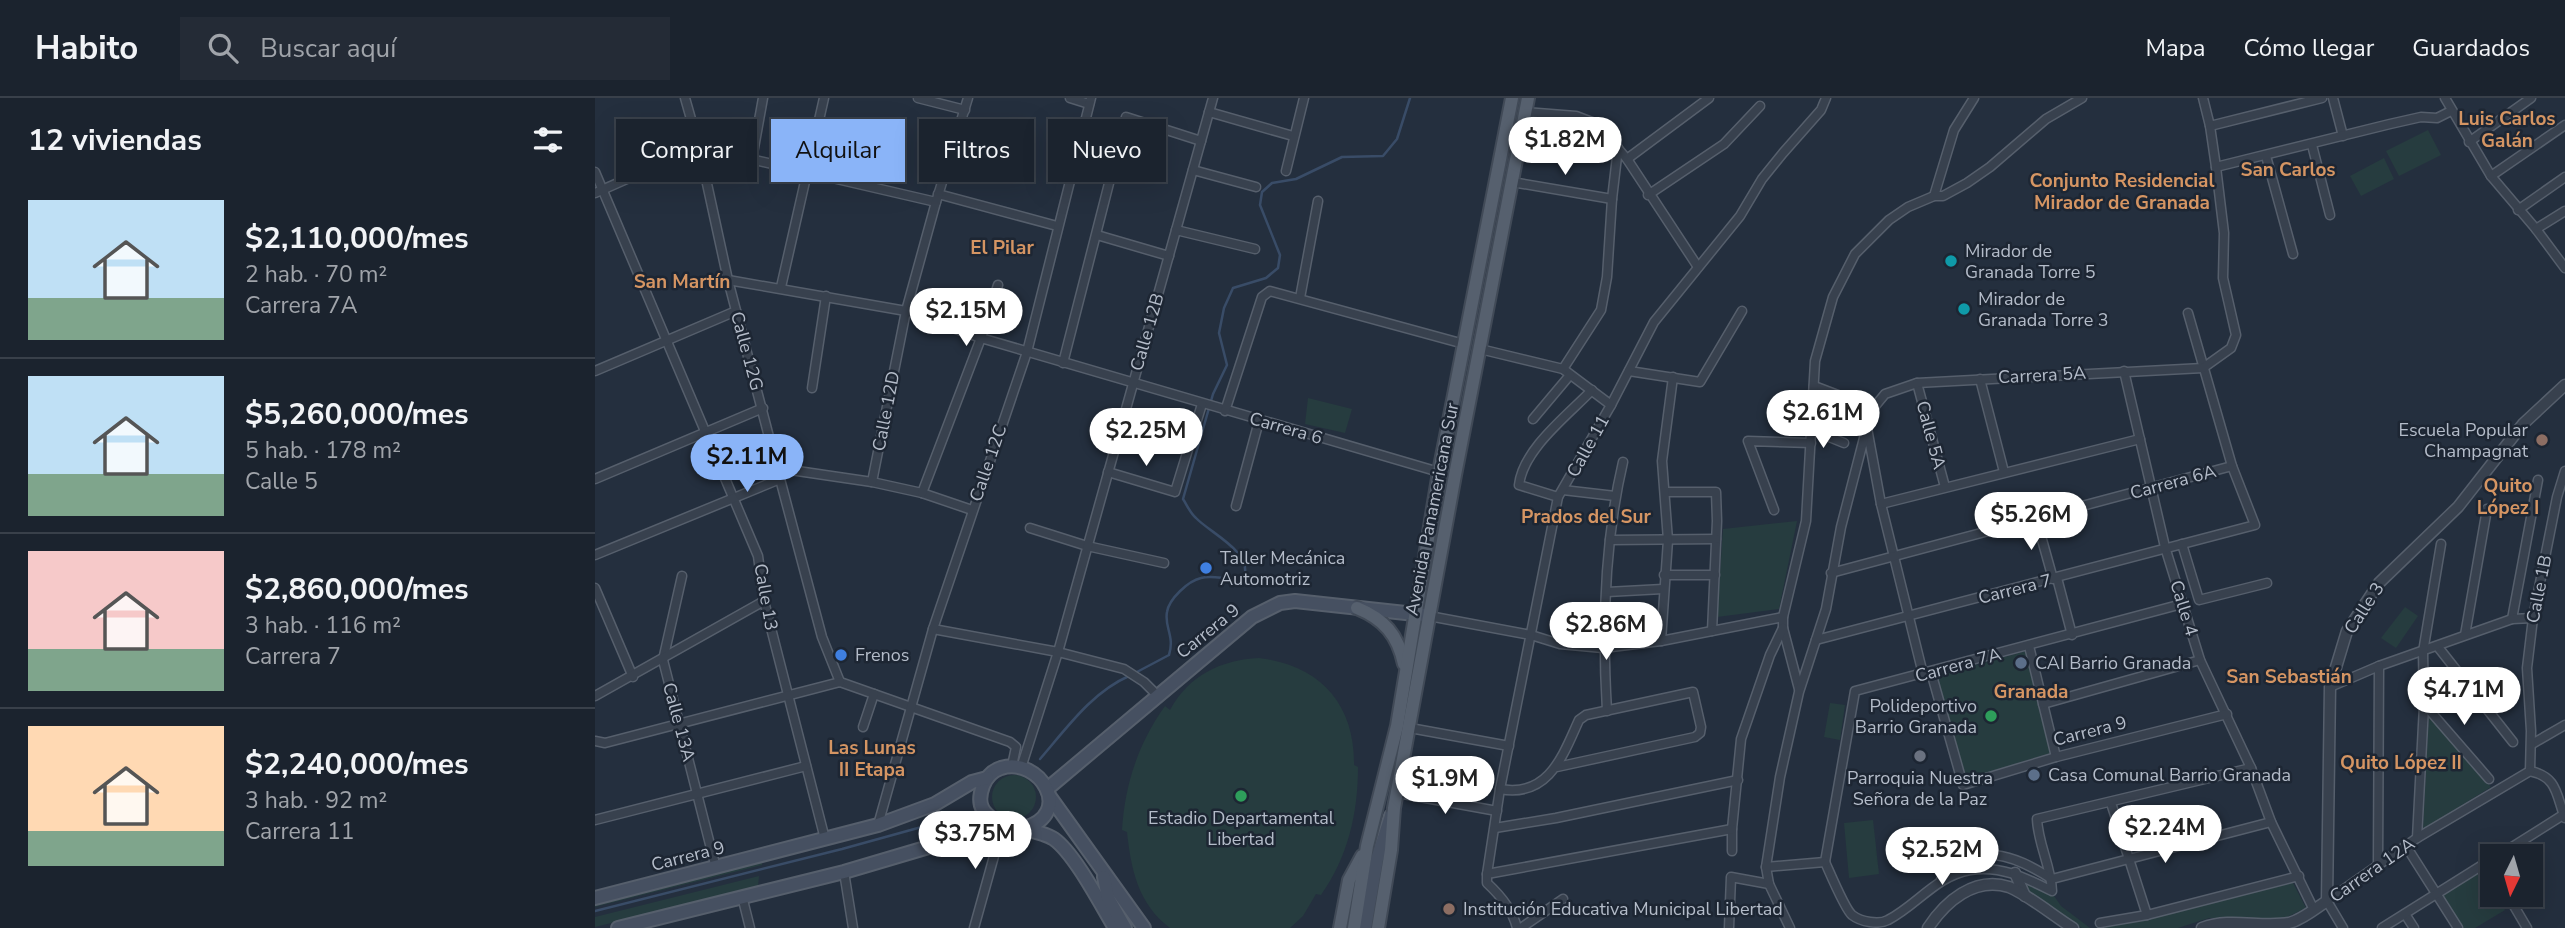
<!DOCTYPE html>
<html lang="es">
<head>
<meta charset="utf-8">
<style>
	body { margin:0; font-family:"Nunito Sans",sans-serif; background:#242b36; color:#f1f3f6; height:100vh; display:flex; flex-direction:column; font-size:26px; white-space:nowrap }
	* { box-sizing:border-box; margin:0 }
	p { font-size:23px; color:#a0a4aa }
	.icon { flex:none; width:38px; height:38px; fill:none; stroke:currentColor; stroke-width:2; stroke-linecap:round; stroke-linejoin:round }
	.map { position:relative; flex:1; overflow:hidden }
	.side { display:flex; flex-direction:column; background:#1b232e; width:595px }
	.side>* { flex:none }
	.hud { position:absolute; left:21px; top:21px; width:665px; height:63px; display:flex; gap:14px }
	.needle { width:46px; rotate:185deg }
	.fabs { position:absolute; left:1885px; top:746px; display:grid; gap:14px }
	.fabs a { display:grid; place-items:center; width:63px; height:63px; border-radius:0px; background:#1b232e; box-shadow:0 7px 28px #0002,0 0 0 2px #39404a; font-size:35px }
	.price { position:absolute; translate:-50% -60px; padding:0 16px; border-radius:24px; background:#fff; color:#222; font-size:23px; line-height:46px; filter:drop-shadow(0 2px 4px #0008) }
	.price::after { content:''; position:absolute; left:50%; top:42px; width:21px; height:16px; margin-left:-10px; background:inherit; clip-path:polygon(0 0,100% 0,50% 100%) }
	.price.current { background:#8ab4f8; color:#111 }
	ul { padding:0; list-style:none }
	li { display:flex; align-items:center; gap:21px; height:175px; padding:0 28px }
	li+li { border-top:2px solid #39404a }
	li span { display:grid; place-items:center; flex:none; width:196px; height:140px; border-radius:0px; color:#555 }
	li>.icon { margin-inline-start:auto }
	span .icon { width:84px; height:84px; fill:#fffc; stroke-width:1 }
	li b { font-size:30px }
	h2 { display:flex; justify-content:space-between; align-items:center; height:84px; padding:0 28px; font-size:30px }
	.pill { padding:0 24px; border-radius:0px; background:#1b232e; box-shadow:0 7px 28px #0002,0 0 0 2px #39404a; font-size:24px; line-height:63px }
	.pill.current { background:#8ab4f8; color:#111 }
	header { display:flex; align-items:center; gap:42px; box-sizing:border-box; height:98px; padding:0 35px; background:#1b232e; border-bottom:2px solid #39404a }
	header strong { font-size:33px }
	nav { display:flex; gap:38px; margin-inline-start:auto; font-size:24px }
	.search { width:490px; height:63px; background:#242b36; display:flex; align-items:center; gap:18px; box-sizing:border-box; padding:0 24px; border-radius:0px; color:#a0a4aa; font-size:26px }
	main { display:flex; flex:1; min-height:0 }
	.map>svg:first-child { display:block }
	.green { fill:#263c3f }
	.lines { fill:none; stroke-linecap:round; stroke-linejoin:round }
	.stream { stroke:#394c67; stroke-width:2.5 }
	.minor-casing { stroke:#565f6c; stroke-width:11 }
	.tertiary-casing { stroke:#565f6c; stroke-width:13 }
	.secondary-casing { stroke:#565f6c; stroke-width:16 }
	.primary-casing { stroke:#414a57; stroke-width:16 }
	.minor { stroke:#38414e; stroke-width:8 }
	.tertiary { stroke:#38414e; stroke-width:10 }
	.secondary { stroke:#465061; stroke-width:12 }
	.primary { stroke:#56606e; stroke-width:12 }
	.culture-dot { fill:#0f9aa8; stroke:#1d2633; stroke-width:2.5 }
	.education-dot { fill:#8d6e63; stroke:#1d2633; stroke-width:2.5 }
	.shop-dot { fill:#3f7fe0; stroke:#1d2633; stroke-width:2.5 }
	.service-dot { fill:#5c6f8a; stroke:#1d2633; stroke-width:2.5 }
	.leisure-dot { fill:#2e9e5b; stroke:#1d2633; stroke-width:2.5 }
	.worship-dot { fill:#6b7280; stroke:#1d2633; stroke-width:2.5 }
	.labels { text-anchor:middle; dominant-baseline:central; stroke-width:5; stroke-linejoin:round; paint-order:stroke }
	.poi-label { font-size:18px; fill:#b4bcc9; stroke:#1d2633; text-anchor:start }
	.street-label { font-size:18px; fill:#b4bcc9; stroke:#1d2633 }
	.neighbourhood-label { font-size:19px; font-weight:bold; fill:#d59563; stroke:#1d2633 }
</style>
</head>
<body>
<header>
<strong>Habito</strong>
<div class="search"><svg class="icon" aria-label="search" viewBox="0 0 24 24"><circle cx="10" cy="10" r="6"/><path d="M15 15l6 6"/></svg>Buscar aquí</div>
<nav><a>Mapa</a><a>Cómo llegar</a><a>Guardados</a></nav>
</header>
<main>
<section class="side">
<h2>12 viviendas<svg class="icon" aria-label="filters" viewBox="0 0 24 24"><path d="M4 7h16M4 17h16"/><circle cx="9" cy="7" r="2"/><circle cx="15" cy="17" r="2"/></svg></h2>
<ul>
<li><span style="background:linear-gradient(#bfe0f5 70%,#7fa58c 0)"><svg class="icon" aria-label="home" viewBox="0 0 24 24"><path d="M3 11l9-7 9 7M6 9v11h12V9"/></svg></span><div><b>$2,110,000/mes</b><p>2 hab. · 70 m²</p><p>Carrera 7A</p></div></li>
<li><span style="background:linear-gradient(#bfe0f5 70%,#7fa58c 0)"><svg class="icon" aria-label="home" viewBox="0 0 24 24"><path d="M3 11l9-7 9 7M6 9v11h12V9"/></svg></span><div><b>$5,260,000/mes</b><p>5 hab. · 178 m²</p><p>Calle 5</p></div></li>
<li><span style="background:linear-gradient(#f6c9c9 70%,#7fa58c 0)"><svg class="icon" aria-label="home" viewBox="0 0 24 24"><path d="M3 11l9-7 9 7M6 9v11h12V9"/></svg></span><div><b>$2,860,000/mes</b><p>3 hab. · 116 m²</p><p>Carrera 7</p></div></li>
<li><span style="background:linear-gradient(#ffd9b3 75%,#7fa58c 0)"><svg class="icon" aria-label="home" viewBox="0 0 24 24"><path d="M3 11l9-7 9 7M6 9v11h12V9"/></svg></span><div><b>$2,240,000/mes</b><p>3 hab. · 92 m²</p><p>Carrera 11</p></div></li>
</ul>
</section>
<div class="map">
<svg width="1970" height="830" viewBox="0 0 1970 830">
	<rect width="100%" height="100%" fill="#242f3e"/>
	<g class="green">
		<path d="M 1833,32 L 1846,57 L 1804,78 L 1791,53 Z"/>
		<path d="M 1789,60 L 1799,81 L 1766,98 L 1755,78 Z"/>
		<path d="M 713,300 L 757,311 L 750,335 L 710,326 Z"/>
		<path d="M 1202,423 L 1184,511 L 1122,519 L 1128,431 Z"/>
		<path d="M 1810,509 L 1823,518 L 1801,550 L 1786,540 Z"/>
		<path d="M 1431,553 L 1456,655 L 1363,684 L 1335,580 Z"/>
		<path d="M 664,560 C 725,567 760,606 759,667 L 763,669 C 763,715 753,759 726,797 L 721,796 L 708,818 L 695,830 L 575,830 C 543,806 536,771 532,734 L 527,732 C 530,686 543,646 570,608 L 575,612 C 594,577 626,562 664,560 Z"/>
		<path d="M 1235,605 L 1250,607 L 1245,642 L 1229,639 Z"/>
		<path d="M 1834,615 L 1896,689 L 1828,731 Z"/>
		<circle cx="419" cy="699" r="22"/>
		<path d="M 1278,722 L 1284,776 L 1254,780 L 1249,725 Z"/>
		<path d="M 168,760 L 167,767 L 0,809 L 0,803 Z"/>
		<path d="M 1885,773 L 1897,792 L 1897,796 L 1900,796 L 1910,812 L 1880,830 L 1867,830 L 1846,798 Z"/>
		<path d="M 164,778 L 163,789 L 0,829 L 0,819 Z"/>
		<path d="M 1424,778 L 1457,795 L 1466,808 L 1495,830 L 1487,830 L 1433,796 Z"/>
		<path d="M 1696,781 L 1711,810 L 1688,821 L 1633,820 L 1614,820 L 1583,830 L 1499,830 C 1566,819 1632,802 1696,781 Z"/>
	</g>
	<g class="lines">
		<g class="stream">
			<path d="M 540,575 L 574,557 C 580,538 569,529 572,514 C 574,501 593,483 606,480 C 620,476 634,484 649,479 C 658,454 615,435 601,420 C 595,415 592,407 588,401 L 618,296 L 632,267 L 624,235 L 629,210 L 638,190 L 671,180 L 683,170 L 685,157 L 665,107 L 667,94 L 677,85 L 701,81 L 747,59 L 788,58 L 802,41 L 815,0"/>
			<path d="M 445,661 C 471,631 497,594 534,578"/>
			<path d="M 0,813 L 247,751 L 370,717"/>
		</g>
		<defs>
			<g id="minor">
				<path d="M 90,0 L 104,49 L 133,182 L 185,381 L 227,539 L 245,584"/>
				<path d="M 323,0 L 370,12"/>
				<path d="M 475,0 L 494,6"/>
				<path d="M 1738,0 L 1748,38"/>
				<path d="M 1850,0 L 1896,78 L 1941,131 L 1970,170"/>
				<path d="M 614,14 L 698,38"/>
				<path d="M 930,14 L 981,18 L 1002,26 L 1032,61 L 1103,169"/>
				<path d="M 1615,28 L 1727,0"/>
				<path d="M 1874,44 L 1936,0"/>
				<path d="M 1717,47 L 1735,117"/>
				<path d="M 1671,58 L 1698,156"/>
				<path d="M 157,61 L 168,0"/>
				<path d="M 1032,61 L 1114,0"/>
				<path d="M 1621,69 L 1795,26 L 1826,19 L 1842,20 L 1856,13"/>
				<path d="M 598,72 L 661,89"/>
				<path d="M 691,73 L 709,0"/>
				<path d="M 0,74 L 163,458 L 169,503 L 230,741"/>
				<path d="M 1896,78 L 1970,27"/>
				<path d="M 917,84 L 1017,101"/>
				<path d="M 0,95 L 104,49 L 341,104"/>
				<path d="M 343,96 L 462,128"/>
				<path d="M 1053,97 L 1129,46 L 1165,8"/>
				<path d="M 1339,98 L 1359,32 L 1379,0"/>
				<path d="M 1923,112 L 1970,79"/>
				<path d="M 1941,131 L 1970,113"/>
				<path d="M 581,132 L 660,151"/>
				<path d="M 502,137 L 574,158"/>
				<path d="M 133,182 L 311,213 L 386,240 L 844,374"/>
				<path d="M 186,189 L 229,0"/>
				<path d="M 705,200 L 723,103"/>
				<path d="M 885,251 L 968,271 L 1016,307"/>
				<path d="M 468,265 L 531,19 L 606,43"/>
				<path d="M 968,271 L 1006,212 L 1012,179 L 1017,101 L 1023,50"/>
				<path d="M 0,273 L 141,213"/>
				<path d="M 1034,273 L 1105,284 L 1147,213"/>
				<path d="M 1529,273 L 1570,449 L 1605,562 L 1656,670 L 1676,724 L 1719,812"/>
				<path d="M 1385,281 L 1409,374"/>
				<path d="M 1322,285 L 1350,389"/>
				<path d="M 1219,288 L 1261,304"/>
				<path d="M 217,290 L 231,198"/>
				<path d="M 630,313 L 667,199 L 675,193 L 869,246"/>
				<path d="M 938,321 L 975,277"/>
				<path d="M 1272,330 L 1286,406 L 1328,576"/>
				<path d="M 1217,332 L 1249,345"/>
				<path d="M 182,370 L 277,384 L 327,395 L 377,412"/>
				<path d="M 513,374 L 580,394 L 607,306"/>
				<path d="M 0,381 L 168,310"/>
				<path d="M 277,384 L 311,213 L 341,104 L 373,0"/>
				<path d="M 968,392 L 1020,398"/>
				<path d="M 1071,394 L 1121,394 L 1122,423 L 1117,533"/>
				<path d="M 327,395 L 386,240 L 403,187"/>
				<path d="M 963,399 L 924,387 C 928,351 973,317 997,292"/>
				<path d="M 1286,406 L 1545,341"/>
				<path d="M 641,408 L 664,323"/>
				<path d="M 1179,412 L 1153,343 L 1216,345"/>
				<path d="M 1441,420 L 1458,481"/>
				<path d="M 435,430 L 492,448 L 569,465"/>
				<path d="M 1015,442 L 1121,441"/>
				<path d="M 1587,446 L 1604,502 L 1672,485"/>
				<path d="M 0,457 L 185,381"/>
				<path d="M 1236,475 L 1637,368"/>
				<path d="M 1069,477 L 1120,477"/>
				<path d="M 87,478 L 68,562 L 121,770"/>
				<path d="M 1462,480 L 1477,537"/>
				<path d="M 0,490 L 38,579"/>
				<path d="M 1012,494 L 1068,491"/>
				<path d="M 834,518 L 936,537 L 965,546 L 1008,550 L 1066,543 L 1188,519"/>
				<path d="M 1917,521 L 1943,382"/>
				<path d="M 338,531 L 463,554 L 529,571 L 549,584 L 563,598"/>
				<path d="M 1870,537 L 1892,411"/>
				<path d="M 1221,542 L 1660,427 L 1637,368 L 1593,215"/>
				<path d="M 1066,543 L 1073,442 L 1067,363 L 1078,279"/>
				<path d="M 1434,548 L 1461,659"/>
				<path d="M 1843,549 L 1918,644"/>
				<path d="M 1336,574 L 1368,687 L 1461,659 L 1632,616"/>
				<path d="M 245,584 L 415,644 L 421,649 L 417,668"/>
				<path d="M 1735,589 L 1784,568 L 1917,521 L 1938,520"/>
				<path d="M 1204,591 L 1188,530 L 1188,519 L 1211,423 L 1220,263 L 1238,199 L 1260,156 L 1294,122 L 1313,109 L 1339,98 L 1348,98 L 1372,85 L 1395,69 L 1451,21 L 1487,0"/>
				<path d="M 0,598 L 169,503"/>
				<path d="M 1448,606 L 1605,562"/>
				<path d="M 1829,606 L 1894,681"/>
				<path d="M 1012,613 C 1007,530 1009,445 1028,364"/>
				<path d="M 268,629 L 279,596"/>
				<path d="M 815,630 L 914,648"/>
				<path d="M 0,643 L 10,645 L 245,584"/>
				<path d="M 1937,646 L 1970,627"/>
				<path d="M 426,670 L 463,554 L 618,0"/>
				<path d="M 1935,673 L 1936,633 L 1932,570 L 1938,520 L 1962,399 L 1970,373"/>
				<path d="M 1935,673 C 1963,679 1961,697 1970,720"/>
				<path d="M 905,691 C 954,700 968,657 984,622 L 991,617 L 1098,594 L 1106,629 L 1105,635 L 1100,639 L 962,669"/>
				<path d="M 803,695 L 902,713"/>
				<path d="M 1516,705 L 1552,817"/>
				<path d="M 0,722 L 211,668"/>
				<path d="M 283,727 L 338,531 L 432,254 L 496,0"/>
				<path d="M 900,730 L 961,720 L 1143,682"/>
				<path d="M 1822,740 L 1829,608 L 1828,554 L 1846,446"/>
				<path d="M 1811,748 L 1863,830"/>
				<path d="M 1137,753 L 1137,731 L 1146,641 L 1175,557 L 1188,530"/>
				<path d="M 1903,758 L 1968,717"/>
				<path d="M 1230,764 C 1235,775 1250,811 1257,817 C 1266,824 1284,827 1293,822 C 1322,807 1341,778 1375,772 C 1406,767 1431,780 1457,793 C 1456,768 1443,746 1442,721 L 1656,670"/>
				<path d="M 1230,764 L 1260,593 L 1587,506"/>
				<path d="M 1783,766 L 1784,568"/>
				<path d="M 1171,769 L 1230,764"/>
				<path d="M 249,774 L 258,830"/>
				<path d="M 892,776 L 1137,731"/>
				<path d="M 1346,782 C 1383,742 1417,756 1457,781 L 1676,724"/>
				<path d="M 1912,796 L 1932,830"/>
				<path d="M 147,798 L 155,830"/>
				<path d="M 1810,816 L 1819,830"/>
				<path d="M 1505,825 L 1552,817 L 1704,778"/>
				<path d="M 379,830 L 401,751 L 413,728"/>
				<path d="M 922,830 C 918,813 905,797 892,785 L 892,776 L 905,691 L 963,399 L 1016,307 L 1059,224 L 1145,118 L 1167,81 L 1188,55 L 1226,12 L 1231,0"/>
				<path d="M 926,830 L 968,801"/>
				<path d="M 1134,830 L 1136,779 L 1174,786"/>
				<path d="M 1195,830 L 1174,786 L 1171,769 L 1185,679 L 1204,594 L 1231,511 L 1246,429 L 1276,313 L 1290,296 L 1322,285 L 1608,270 L 1636,250 L 1641,237 L 1628,180 L 1629,135 L 1621,69 L 1615,28 L 1608,0"/>
				<path d="M 1748,830 L 1732,803 L 1822,740 L 1935,673"/>
				<path d="M 1787,830 L 1897,761"/>
			</g>
			<g id="tertiary">
				<path d="M 1420,775 L 1430,798"/>
				<path d="M 1333,830 C 1350,804 1379,778 1414,789 C 1432,796 1460,819 1478,830"/>
				<path d="M 1607,830 C 1636,819 1665,830 1694,825 C 1707,822 1721,810 1732,803 L 1735,589 L 1752,533 L 1784,485 L 1863,409 L 1928,326 L 1970,287"/>
			</g>
			<g id="secondary">
				<path d="M 452,691 L 657,519 L 685,505 L 700,503 L 829,517"/>
				<path d="M 455,699 L 549,830"/>
				<path d="M 429,730 C 480,716 445,658 406,670 C 397,673 391,680 388,688 C 371,733 438,726 459,741 C 480,756 506,807 520,830"/>
				<path d="M 509,779 L 513,800 L 530,830"/>
				<path d="M 0,800 L 283,727 L 340,706 L 377,684 L 392,680"/>
				<path d="M 23,830 L 249,774 L 408,727"/>
				<path d="M 770,830 L 782,761 L 796,718"/>
			</g>
			<g id="primary">
				<path d="M 762,510 C 789,521 803,537 809,566"/>
				<path d="M 745,830 L 754,782 L 767,758"/>
				<path d="M 759,830 L 772,748 L 802,628 L 844,374 L 917,0"/>
				<path d="M 783,830 L 796,752 L 799,710 L 860,377 L 933,0"/>
			</g>
		</defs>
		<use href="#minor" class="minor-casing"/>
		<use href="#tertiary" class="tertiary-casing"/>
		<use href="#secondary" class="secondary-casing"/>
		<use href="#primary" class="primary-casing"/>
		<use href="#minor" class="minor"/>
		<use href="#tertiary" class="tertiary"/>
		<use href="#secondary" class="secondary"/>
		<use href="#primary" class="primary"/>
	</g>
	<g class="culture-dot">
		<circle cx="1356" cy="163" r="7"/>
		<circle cx="1369" cy="211" r="7"/>
	</g>
	<g class="education-dot">
		<circle cx="1947" cy="342" r="7"/>
		<circle cx="854" cy="811" r="7"/>
	</g>
	<g class="shop-dot">
		<circle cx="611" cy="470" r="7"/>
		<circle cx="246" cy="557" r="7"/>
	</g>
	<g class="service-dot">
		<circle cx="1426" cy="565" r="7"/>
		<circle cx="1439" cy="677" r="7"/>
	</g>
	<g class="leisure-dot">
		<circle cx="1396" cy="618" r="7"/>
		<circle cx="646" cy="698" r="7"/>
	</g>
	<circle class="worship-dot" cx="1325" cy="658" r="7"/>
	<g class="labels">
		<g class="poi-label">
			<text x="1370" y="153">Mirador de<tspan x="1370" dy="21">Granada Torre 5</tspan></text>
			<text x="1383" y="201">Mirador de<tspan x="1383" dy="21">Granada Torre 3</tspan></text>
			<text x="1933" y="332" text-anchor="end">Escuela Popular<tspan x="1933" dy="21">Champagnat</tspan></text>
			<text x="625" y="460">Taller Mecánica<tspan x="625" dy="21">Automotriz</tspan></text>
			<text x="260" y="557">Frenos</text>
			<text x="1440" y="565">CAI Barrio Granada</text>
			<text x="1382" y="608" text-anchor="end">Polideportivo<tspan x="1382" dy="21">Barrio Granada</tspan></text>
			<text x="1453" y="677">Casa Comunal Barrio Granada</text>
			<text x="1325" y="680" text-anchor="middle">Parroquia Nuestra<tspan x="1325" dy="21">Señora de la Paz</tspan></text>
			<text x="646" y="720" text-anchor="middle">Estadio Departamental<tspan x="646" dy="21">Libertad</tspan></text>
			<text x="868" y="811">Institución Educativa Municipal Libertad</text>
		</g>
		<g class="street-label">
			<text transform="translate(552 234) rotate(-74)">Calle 12B</text>
			<text transform="translate(152 253) rotate(75)">Calle 12G</text>
			<text transform="translate(1447 277) rotate(-3)">Carrera 5A</text>
			<text transform="translate(291 313) rotate(-79)">Calle 12D</text>
			<text transform="translate(691 330) rotate(16)">Carrera 6</text>
			<text transform="translate(1336 337) rotate(75)">Calle 5A</text>
			<text transform="translate(993 348) rotate(-61)">Calle 11</text>
			<text transform="translate(393 365) rotate(-71)">Calle 12C</text>
			<text transform="translate(1578 384) rotate(-15)">Carrera 6A</text>
			<text transform="translate(837 411) rotate(-79)">Avenida Panamericana Sur</text>
			<text transform="translate(1420 491) rotate(-14)">Carrera 7</text>
			<text transform="translate(1944 491) rotate(-79)">Calle 1B</text>
			<text transform="translate(171 499) rotate(80)">Calle 13</text>
			<text transform="translate(1589 510) rotate(73)">Calle 4</text>
			<text transform="translate(1769 510) rotate(-57)">Calle 3</text>
			<text transform="translate(613 533) rotate(-39)">Carrera 9</text>
			<text transform="translate(1363 567) rotate(-15)">Carrera 7A</text>
			<text transform="translate(84 624) rotate(75)">Calle 13A</text>
			<text transform="translate(1495 633) rotate(-14)">Carrera 9</text>
			<text transform="translate(93 758) rotate(-14)">Carrera 9</text>
			<text transform="translate(1777 772) rotate(-35)">Carrera 12A</text>
		</g>
		<g class="neighbourhood-label">
			<text x="1912" y="21">Luis Carlos<tspan x="1912" dy="22">Galán</tspan></text>
			<text x="1693" y="72">San Carlos</text>
			<text x="1527" y="83">Conjunto Residencial<tspan x="1527" dy="22">Mirador de Granada</tspan></text>
			<text x="407" y="150">El Pilar</text>
			<text x="87" y="184">San Martín</text>
			<text x="1913" y="388">Quito<tspan x="1913" dy="22">López I</tspan></text>
			<text x="991" y="419">Prados del Sur</text>
			<text x="1694" y="579">San Sebastián</text>
			<text x="1436" y="594">Granada</text>
			<text x="277" y="650">Las Lunas<tspan x="277" dy="22">II Etapa</tspan></text>
			<text x="1806" y="665">Quito López II</text>
		</g>
	</g>
</svg>
<div class="fabs">
<a><svg class="needle" viewBox="-14 -14 28 28"><path d="M0-13l5 13h-10z" fill="#e53935"/><path d="M0 13l5-13h-10z" fill="#a0a4aa"/></svg></a>
</div>
<b class="price" style="left:970px;top:79px">$1.82M</b>
<b class="price" style="left:371px;top:250px">$2.15M</b>
<b class="price" style="left:1228px;top:352px">$2.61M</b>
<b class="price" style="left:551px;top:370px">$2.25M</b>
<b class="price current" style="left:152px;top:396px">$2.11M</b>
<b class="price" style="left:1436px;top:454px">$5.26M</b>
<b class="price" style="left:1011px;top:564px">$2.86M</b>
<b class="price" style="left:1869px;top:629px">$4.71M</b>
<b class="price" style="left:850px;top:718px">$1.9M</b>
<b class="price" style="left:1570px;top:767px">$2.24M</b>
<b class="price" style="left:380px;top:773px">$3.75M</b>
<b class="price" style="left:1347px;top:789px">$2.52M</b>
<div class="hud">
<a class="pill">Comprar</a>
<a class="pill current">Alquilar</a>
<a class="pill">Filtros</a>
<a class="pill">Nuevo</a>
</div>
</div>
</main>
</body>
</html>
